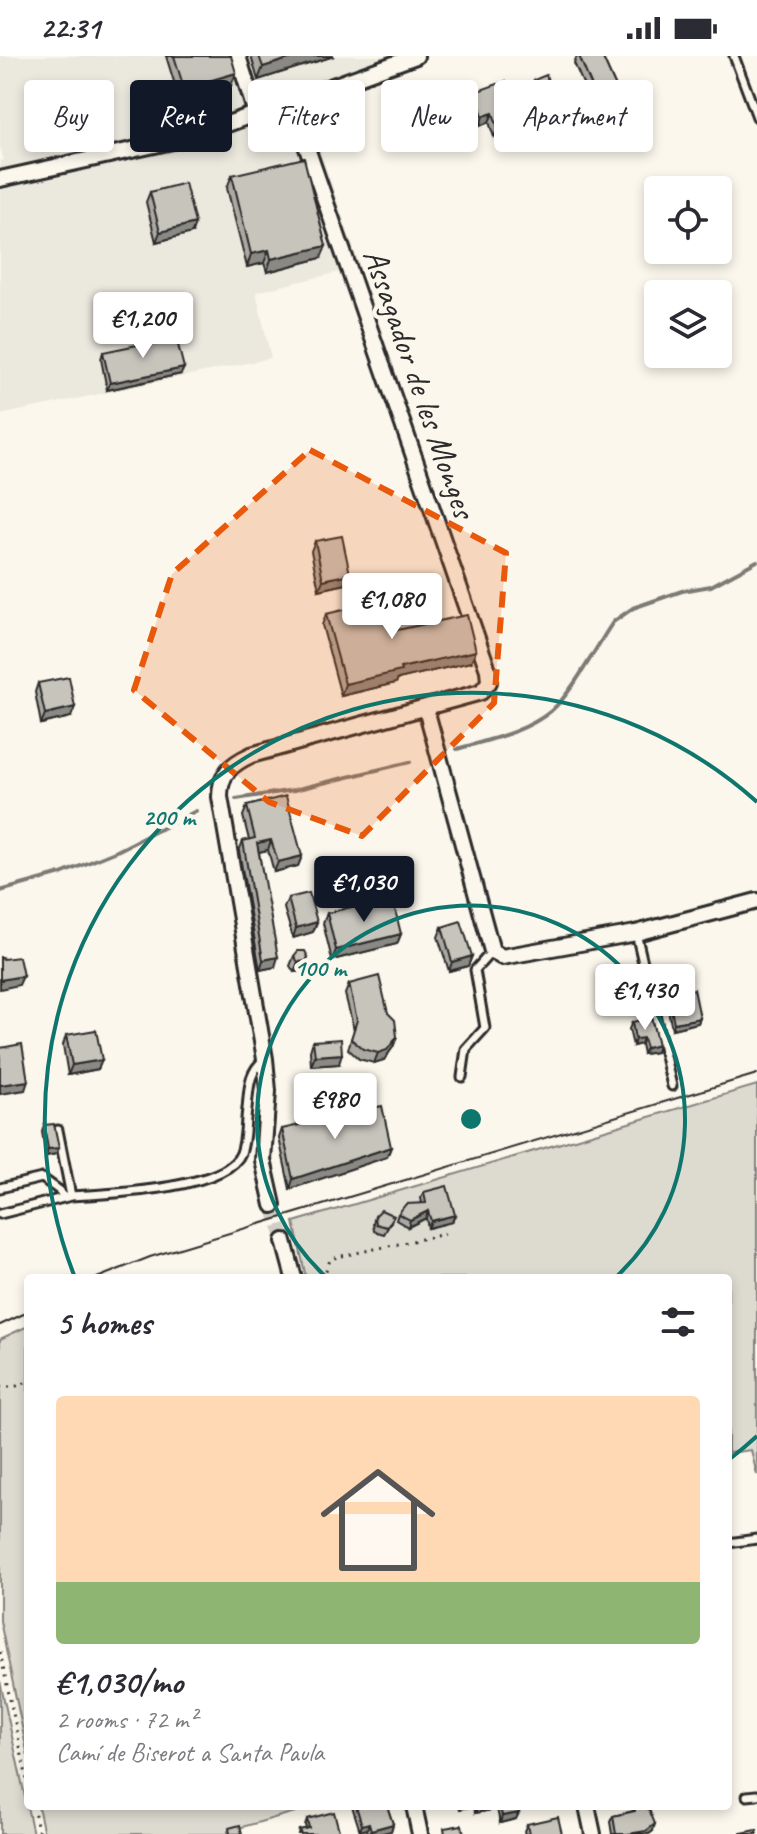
<!DOCTYPE html>
<html lang="en">
<head>
<meta charset="utf-8">
<style>
	body { margin:0; font-family:Caveat,sans-serif; background:#f2f2f3; color:#2b2b33; height:100vh; display:flex; flex-direction:column; font-size:30px; white-space:nowrap }
	* { box-sizing:border-box; margin:0 }
	p { font-size:26px; color:#7c7c81 }
	.icon { flex:none; width:44px; height:44px; fill:none; stroke:currentColor; stroke-width:2; stroke-linecap:round; stroke-linejoin:round }
	.map { position:relative; flex:1; overflow:hidden }
	.drawer { position:absolute; left:24px; top:1218px; width:708px; height:536px; display:flex; flex-direction:column; background:#fff; border-radius:8px; box-shadow:0 4px 12px #0003 }
	.drawer>* { flex:none }
	.top-card { position:absolute; left:24px; top:24px; width:710px; height:72px; display:flex; gap:16px }
	.tools { position:absolute; left:644px; top:120px; display:grid; gap:16px }
	.tools a { display:grid; place-items:center; width:88px; height:88px; border-radius:8px; background:#fff; box-shadow:0 4px 12px #0003; font-size:40px }
	.price { position:absolute; translate:-50% -68px; padding:0 18px; border-radius:8px; background:#fff; color:#222; font-size:26px; line-height:52px; filter:drop-shadow(0 2px 4px #0008) }
	.price::after { content:''; position:absolute; left:50%; top:48px; width:24px; height:18px; margin-left:-12px; background:inherit; clip-path:polygon(0 0,100% 0,50% 100%) }
	.price.current { background:#111827; color:#fff }
	ul { padding:0; list-style:none }
	li { display:grid; align-content:center; gap:16px; height:424px; padding:0 32px }
	li span { display:grid; place-items:center; height:248px; border-radius:8px; color:#555 }
	li>.icon { margin-inline-start:auto }
	span .icon { width:144px; height:144px; fill:#fffc; stroke-width:1 }
	li b { font-size:34px }
	h2 { display:flex; justify-content:space-between; align-items:center; height:96px; padding:0 32px; font-size:34px }
	.chip { padding:0 28px; border-radius:8px; background:#fff; box-shadow:0 4px 12px #0003; font-size:28px; line-height:72px }
	.chip.current { background:#111827; color:#fff }
	.status { display:flex; justify-content:space-between; align-items:center; height:56px; padding:0 40px; background:#fff; direction:ltr }
	.status svg { height:22px; fill:currentColor }
	.map>svg:first-child { display:block }
	.built { fill:#ebe8de }
	.green { fill:#dddad0; stroke:#84827e; stroke-width:2 }
	.lines { fill:none; stroke-linecap:round; stroke-linejoin:round }
	.stream { stroke:#7b7a75; stroke-width:4 }
	.minor-tunnel { stroke:#d1cec5; stroke-width:14; stroke-dasharray:14 7; stroke-linecap:butt }
	.service-casing { stroke:#2b2b2b; stroke-width:13 }
	.minor-casing { stroke:#2b2b2b; stroke-width:20 }
	.path { stroke:#2b2b2b; stroke-width:3; stroke-dasharray:2 6; stroke-linecap:butt }
	.service { stroke:#fbf7ec; stroke-width:7 }
	.minor { stroke:#fbf7ec; stroke-width:14 }
	.tram { stroke:#2b2b2b; stroke-width:2 }
	.wall { fill:#aba9a2; stroke:#2b2b2b; stroke-width:2 }
	.shaded-wall { fill:#8b8984; stroke:#2b2b2b; stroke-width:2 }
	.building { fill:#c7c4bc; stroke:#2b2b2b; stroke-width:2 }
	.marked { fill:#e8590c; fill-opacity:0.2; stroke:#e8590c; stroke-width:6; stroke-dasharray:16 10; stroke-linejoin:round }
	.ring { fill:none; stroke:#0f766e; stroke-width:4 }
	.labels { text-anchor:middle; dominant-baseline:central; stroke-width:8; stroke-linejoin:round; paint-order:stroke }
	.street-label { font-size:34px; fill:#2b2b2b; stroke:#fbf7ec }
	.centre { fill:#0f766e; stroke:#fbf7ec; stroke-width:4 }
	.ring-label { font-size:24px; text-anchor:middle; font-weight:bold; fill:#0f766e; stroke:#fbf7ec; stroke-width:8; stroke-linejoin:round; paint-order:stroke }
</style>
</head>
<body>
<div class="status"><b>22:31</b><svg viewBox="0 0 49 12"><path d="M0 12V9h3v3zM5 12V6h3v6zM10 12V3h3v9zM15 12V0h3v12zM26 1h20v11H26zM47 4h2v5h-2z"/></svg></div>
<div class="map">
<svg width="757" height="1778" viewBox="0 0 757 1778">
	<rect width="100%" height="100%" fill="#fbf7ec"/>
	<filter id="ink" filterUnits="userSpaceOnUse"><feTurbulence type="fractalNoise" baseFrequency=".0125" numOctaves="2"/><feDisplacementMap in="SourceGraphic" scale="16" xChannelSelector="R" yChannelSelector="G"/><feConvolveMatrix kernelMatrix="1 2 1 2 8 2 1 2 1" color-interpolation-filters="sRGB"/></filter>
	<g filter="url(#ink)">
		<path class="built" d="M 0,0 L 392,0 L 299,34 L 360,211 L 256,236 L 271,302 L 0,359 L 0,105 L 4,104 L 0,91 Z"/>
		<g class="green">
			<path d="M 757,1029 L 757,1419 L 751,1394 L 728,1397 L 728,1222 L 306,1222 L 294,1166 Z"/>
			<path d="M 28,1270 L 28,1700 L 0,1565 L 0,1283 Z"/>
			<path d="M 0,1625 L 33,1778 L 0,1778 Z"/>
			<path d="M 38,1750 L 316,1750 L 228,1775 L 228,1778 L 44,1778 Z"/>
		</g>
		<g class="lines">
			<g class="stream">
				<path d="M 457,693 C 488,684 526,676 551,655 C 573,636 596,591 613,566 L 633,552 L 682,535 L 711,530 L 757,505"/>
				<path d="M 236,743 L 294,734 L 410,706"/>
				<path d="M 0,835 L 61,818 L 117,795 L 196,755"/>
			</g>
			<path class="minor-tunnel" d="M 273,1149 L 284,1185"/>
			<defs>
				<g id="service">
					<path d="M 734,0 L 757,61"/>
					<path d="M 636,877 L 672,1030"/>
					<path d="M 462,1021 L 466,993 L 485,972 L 475,914 L 492,895"/>
					<path d="M 0,1132 L 42,1122 L 60,1135 L 63,1141"/>
					<path d="M 71,1140 C 105,1138 227,1134 241,1097 C 246,1084 245,1067 247,1053 C 249,1033 248,1016 265,1003"/>
					<path d="M 0,1158 L 71,1140 L 58,1074"/>
					<path d="M 728,1487 L 757,1483"/>
					<path d="M 747,1740 L 757,1739"/>
				</g>
				<g id="minor">
					<path d="M 238,0 L 256,58"/>
					<path d="M 0,123 L 191,81 L 416,0"/>
					<path d="M 426,653 L 492,895 L 502,901 L 636,877 L 757,845"/>
					<path d="M 273,1149 L 263,1104 L 268,1035 L 265,1003 L 220,741 C 220,718 231,708 251,699 L 481,636 L 489,626 L 488,614 L 291,46"/>
					<path d="M 284,1185 L 294,1222"/>
					<path d="M 414,1750 L 420,1778"/>
					<path d="M 587,1750 L 593,1778"/>
				</g>
			</defs>
			<use href="#service" class="service-casing"/>
			<use href="#minor" class="minor-casing"/>
			<g class="path">
				<path d="M 323,1222 L 330,1204 L 337,1201 L 445,1178"/>
				<path d="M 0,1331 L 14,1331 L 28,1326"/>
				<path d="M 0,1596 L 28,1728"/>
				<path d="M 33,1750 L 39,1778"/>
			</g>
			<use href="#service" class="service"/>
			<use href="#minor" class="minor"/>
			<g class="tram">
				<path d="M 97,1222 L 150,1201 L 757,1018"/>
				<path d="M 0,1269 L 28,1256"/>
			</g>
		</g>
		<g class="wall">
			<path d="M 166,0 L 231,0 L 231,30 L 180,45 Z"/>
			<path d="M 251,0 L 334,0 L 258,24 Z"/>
			<path d="M 577,0 L 602,0 L 618,36 L 612,54 L 597,60 L 574,7 Z"/>
			<path d="M 534,24 L 556,46 L 553,53 L 541,57 L 531,30 Z"/>
			<path d="M 475,36 L 519,64 L 516,74 L 494,81 L 489,66 L 480,70 L 471,46 Z"/>
			<path d="M 232,119 L 321,202 L 267,216 L 264,207 L 247,211 L 227,132 Z"/>
			<path d="M 150,136 L 192,177 L 156,186 L 146,146 Z"/>
			<path d="M 103,296 L 181,318 L 107,334 L 101,303 Z"/>
			<path d="M 315,485 L 346,528 L 319,534 L 311,495 Z"/>
			<path d="M 326,558 L 397,574 L 471,606 L 398,623 L 396,627 L 341,640 L 322,569 Z"/>
			<path d="M 38,627 L 71,661 L 41,668 L 35,636 Z"/>
			<path d="M 247,750 L 302,800 L 298,810 L 274,816 L 268,794 L 259,796 L 275,911 L 260,914 L 239,795 L 243,785 L 249,784 L 243,760 Z"/>
			<path d="M 288,842 L 317,866 L 313,876 L 293,882 L 284,852 Z"/>
			<path d="M 327,857 L 401,878 L 397,888 L 332,904 L 323,867 Z"/>
			<path d="M 442,871 L 472,900 L 468,910 L 449,915 L 438,881 Z"/>
			<path d="M 294,900 L 308,901 L 303,915 L 294,916 L 290,910 Z"/>
			<path d="M 349,928 L 388,957 L 397,981 L 393,991 L 384,1004 L 374,1007 L 359,1003 L 348,993 L 354,974 L 345,938 Z"/>
			<path d="M 666,929 L 685,935 L 700,962 L 698,967 L 672,973 L 664,935 Z"/>
			<path d="M 632,966 L 656,996 L 643,998 L 641,988 L 633,990 L 629,973 Z"/>
			<path d="M 66,979 L 102,1004 L 98,1013 L 68,1019 L 63,989 Z"/>
			<path d="M 313,985 L 339,1008 L 311,1010 L 310,995 Z"/>
			<path d="M 44,1069 L 56,1098 L 46,1100 L 42,1076 Z"/>
			<path d="M 282,1073 L 391,1091 L 387,1101 L 290,1133 L 279,1082 Z"/>
			<path d="M 424,1136 L 455,1159 L 452,1166 L 428,1172 L 426,1162 L 408,1171 L 396,1164 L 398,1158 L 422,1147 L 421,1142 Z"/>
			<path d="M 375,1160 L 391,1166 L 384,1178 L 374,1175 L 373,1167 Z"/>
			<path d="M 352,1750 L 387,1750 L 393,1768 L 391,1775 L 379,1778 L 368,1778 L 367,1773 L 360,1775 Z"/>
			<path d="M 459,1750 L 517,1750 L 516,1763 L 500,1767 L 497,1753 L 475,1757 L 474,1750 L 460,1753 Z"/>
			<path d="M 635,1750 L 653,1775 L 649,1778 L 612,1778 L 610,1766 L 613,1760 L 633,1755 Z"/>
			<path d="M 307,1763 L 340,1778 L 298,1778 L 299,1774 L 306,1773 L 305,1769 Z"/>
			<path d="M 527,1768 L 562,1778 L 525,1778 L 524,1775 Z"/>
		</g>
		<g class="shaded-wall">
			<path d="M 298,0 L 334,0 L 258,24 L 263,11 Z"/>
			<path d="M 236,17 L 231,30 L 180,45 L 184,32 Z"/>
			<path d="M 618,36 L 612,54 L 597,60 L 600,50 L 613,38 Z"/>
			<path d="M 556,46 L 553,53 L 541,57 L 543,51 Z"/>
			<path d="M 493,57 L 489,66 L 480,70 L 483,60 Z"/>
			<path d="M 519,64 L 516,74 L 494,81 L 498,72 Z"/>
			<path d="M 195,167 L 192,177 L 156,186 L 160,176 Z"/>
			<path d="M 326,190 L 321,202 L 267,216 L 271,203 Z"/>
			<path d="M 269,194 L 264,207 L 247,211 L 251,198 Z"/>
			<path d="M 184,312 L 181,318 L 107,334 L 110,327 Z"/>
			<path d="M 350,518 L 346,528 L 319,534 L 323,524 Z"/>
			<path d="M 476,595 L 471,606 L 398,623 L 396,627 L 341,640 L 345,628 L 400,612 Z"/>
			<path d="M 75,651 L 71,661 L 41,668 L 45,658 Z"/>
			<path d="M 271,784 L 268,794 L 254,797 L 257,787 Z"/>
			<path d="M 302,800 L 298,810 L 274,816 L 278,806 Z"/>
			<path d="M 317,866 L 313,876 L 293,882 L 296,872 Z"/>
			<path d="M 401,878 L 397,888 L 332,904 L 336,894 Z"/>
			<path d="M 472,900 L 468,910 L 449,915 L 452,906 Z"/>
			<path d="M 278,901 L 275,911 L 260,914 L 263,904 Z"/>
			<path d="M 306,905 L 303,915 L 294,916 L 298,906 Z"/>
			<path d="M 23,920 L 19,929 L 0,933 L 0,924 Z"/>
			<path d="M 700,962 L 698,967 L 672,973 L 674,967 Z"/>
			<path d="M 397,981 L 393,991 L 384,1004 L 374,1007 L 378,997 Z"/>
			<path d="M 643,982 L 641,988 L 633,990 L 635,983 Z"/>
			<path d="M 658,989 L 656,996 L 643,998 L 646,992 Z"/>
			<path d="M 342,998 L 339,1008 L 311,1010 L 315,1000 Z"/>
			<path d="M 102,1004 L 98,1013 L 68,1019 L 72,1009 Z"/>
			<path d="M 28,1025 L 25,1034 L 0,1038 L 0,1029 Z"/>
			<path d="M 391,1091 L 387,1101 L 290,1133 L 293,1123 Z"/>
			<path d="M 59,1092 L 56,1098 L 46,1100 L 48,1093 Z"/>
			<path d="M 428,1155 L 426,1162 L 408,1171 L 410,1164 Z"/>
			<path d="M 455,1159 L 452,1166 L 428,1172 L 431,1165 Z"/>
			<path d="M 484,1750 L 498,1750 L 497,1753 L 475,1757 L 478,1751 Z"/>
			<path d="M 519,1757 L 516,1763 L 500,1767 L 502,1760 Z"/>
			<path d="M 369,1767 L 367,1773 L 360,1775 L 362,1769 Z"/>
			<path d="M 393,1768 L 391,1775 L 379,1778 L 370,1778 L 371,1774 Z"/>
			<path d="M 655,1768 L 653,1775 L 649,1778 L 628,1778 Z"/>
		</g>
		<g class="building">
			<path d="M 174,0 L 231,0 L 236,17 L 184,32 Z"/>
			<path d="M 259,0 L 298,0 L 263,11 Z"/>
			<path d="M 579,0 L 602,0 L 618,36 L 613,38 L 615,44 L 600,50 Z"/>
			<path d="M 546,19 L 556,46 L 543,51 L 534,24 Z"/>
			<path d="M 506,25 L 519,64 L 498,72 L 493,57 L 483,60 L 475,36 Z"/>
			<path d="M 304,102 L 326,190 L 271,203 L 269,194 L 251,198 L 232,119 Z"/>
			<path d="M 185,127 L 195,167 L 160,176 L 150,136 Z"/>
			<path d="M 176,281 L 184,312 L 110,327 L 103,296 Z"/>
			<path d="M 342,480 L 350,518 L 323,524 L 315,485 Z"/>
			<path d="M 390,543 L 397,574 L 467,559 L 476,595 L 400,612 L 401,615 L 345,628 L 326,558 Z"/>
			<path d="M 69,621 L 75,651 L 45,658 L 38,627 Z"/>
			<path d="M 286,740 L 302,800 L 278,806 L 271,784 L 257,787 L 278,901 L 263,904 L 243,785 L 255,782 L 247,750 Z"/>
			<path d="M 309,837 L 317,866 L 296,872 L 288,842 Z"/>
			<path d="M 392,841 L 401,878 L 336,894 L 327,857 Z"/>
			<path d="M 461,865 L 472,900 L 452,906 L 442,871 Z"/>
			<path d="M 298,895 L 305,895 L 308,901 L 306,905 L 298,906 L 294,900 Z"/>
			<path d="M 0,901 L 2,901 L 3,903 L 19,901 L 23,920 L 0,924 Z"/>
			<path d="M 379,920 L 388,957 L 395,964 L 397,981 L 387,994 L 378,997 L 363,993 L 351,983 L 357,964 L 349,928 Z"/>
			<path d="M 683,926 L 685,935 L 694,933 L 700,962 L 674,967 L 666,929 Z"/>
			<path d="M 651,962 L 658,989 L 646,992 L 643,982 L 635,983 L 632,966 Z"/>
			<path d="M 96,974 L 102,1004 L 72,1009 L 66,979 Z"/>
			<path d="M 341,983 L 342,998 L 315,1000 L 313,985 Z"/>
			<path d="M 22,988 L 28,1025 L 0,1029 L 0,992 Z"/>
			<path d="M 382,1050 L 391,1091 L 293,1123 L 282,1073 Z"/>
			<path d="M 54,1068 L 59,1092 L 48,1093 L 44,1069 Z"/>
			<path d="M 447,1130 L 455,1159 L 431,1165 L 428,1155 L 410,1164 L 398,1158 L 406,1148 L 426,1147 L 424,1136 Z"/>
			<path d="M 381,1154 L 394,1160 L 387,1171 L 376,1168 L 375,1160 Z"/>
			<path d="M 356,1750 L 387,1750 L 393,1768 L 371,1774 L 369,1767 L 362,1769 Z"/>
			<path d="M 500,1750 L 517,1750 L 519,1757 L 502,1760 Z"/>
			<path d="M 635,1750 L 649,1753 L 655,1768 L 646,1775 L 628,1778 L 616,1778 L 613,1760 L 635,1755 Z"/>
			<path d="M 334,1756 L 340,1778 L 301,1778 L 299,1774 L 309,1772 L 307,1763 Z"/>
			<path d="M 558,1761 L 562,1778 L 529,1778 L 527,1768 Z"/>
			<path d="M 240,1769 L 242,1778 L 230,1778 L 229,1772 Z"/>
			<path d="M 462,1769 L 464,1778 L 445,1778 L 444,1772 Z"/>
			<path d="M 757,1774 L 757,1778 L 741,1778 L 741,1777 Z"/>
		</g>
	</g>
	<path class="marked" d="M 310,394 L 506,497 L 494,647 L 362,780 L 269,746 L 134,634 L 172,518 Z"/>
	<g class="ring">
		<path d="M326 1221A214 214 0 1 1 616 1221"/>
		<path d="M757 1380A427 427 0 0 1 731 1402M74 1219A427 427 0 0 1 757 746"/>
	</g>
	<g class="labels">
		<g class="street-label">
			<text transform="translate(420 327) rotate(71)">Assagador de les Monges</text>
		</g>
	</g>
	<circle cx="471" cy="1063" r="12" class="centre"/>
	<g class="ring-label">
		<text x="169" y="769">200 m</text>
		<text x="320" y="920">100 m</text>
	</g>
</svg>
<div class="tools">
<a><svg class="icon" aria-label="locate" viewBox="0 0 24 24"><circle cx="12" cy="12" r="6"/><path d="M12 2v4M12 18v4M2 12h4M18 12h4"/></svg></a>
<a><svg class="icon" aria-label="layers" viewBox="0 0 24 24"><path d="M12 4l9 5-9 5-9-5zM3 14l9 5 9-5"/></svg></a>
</div>
<b class="price" style="left:143px;top:304px">€1,200</b>
<b class="price" style="left:392px;top:585px">€1,080</b>
<b class="price current" style="left:364px;top:868px">€1,030</b>
<b class="price" style="left:645px;top:976px">€1,430</b>
<b class="price" style="left:335px;top:1085px">€980</b>
<div class="top-card">
<a class="chip">Buy</a>
<a class="chip current">Rent</a>
<a class="chip">Filters</a>
<a class="chip">New</a>
<a class="chip">Apartment</a>
</div>
<section class="drawer">
<h2>5 homes<svg class="icon" aria-label="filters" viewBox="0 0 24 24"><path d="M4 7h16M4 17h16"/><circle cx="9" cy="7" r="2"/><circle cx="15" cy="17" r="2"/></svg></h2>
<ul>
<li><span style="background:linear-gradient(#ffd9b3 75%,#8fb573 0)"><svg class="icon" aria-label="home" viewBox="0 0 24 24"><path d="M3 11l9-7 9 7M6 9v11h12V9"/></svg></span><div><b>€1,030/mo</b><p>2 rooms · 72 m²</p><p>Camí de Biserot a Santa Paula</p></div></li>
</ul>
</section>
</div>
</body>
</html>
